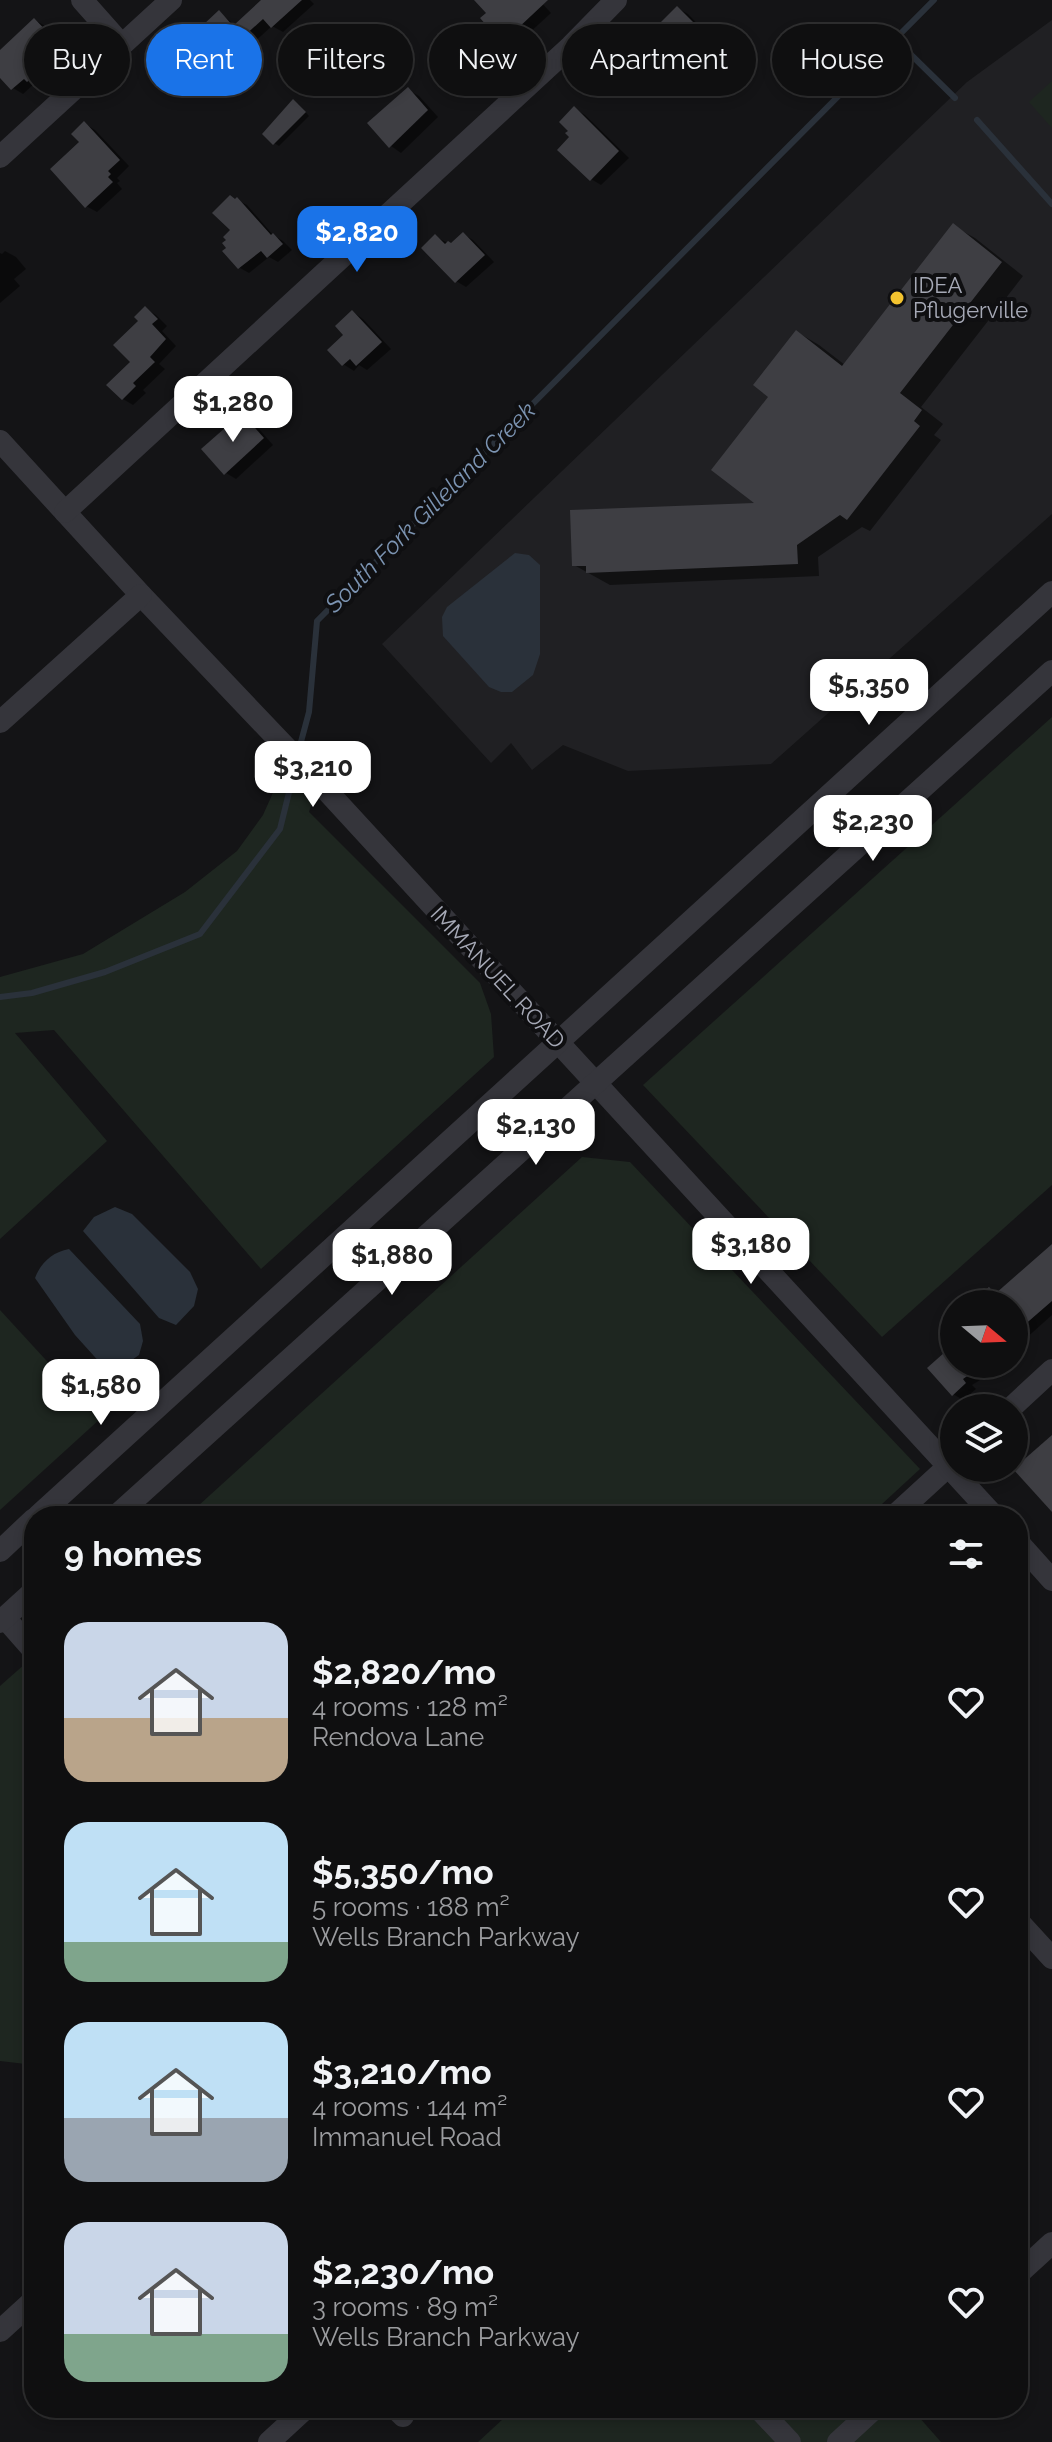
<!DOCTYPE html>
<html lang="en">
<head>
<meta charset="utf-8">
<style>
	body { margin:0; font-family:Raleway,sans-serif; background:#181819; color:#f1f3f6; height:100vh; display:flex; flex-direction:column; font-size:30px; white-space:nowrap }
	* { box-sizing:border-box; margin:0 }
	p { font-size:26px; color:#9b9c9f }
	.icon { flex:none; width:44px; height:44px; fill:none; stroke:currentColor; stroke-width:2; stroke-linecap:round; stroke-linejoin:round }
	.map { position:relative; flex:1; overflow:hidden }
	.details { position:absolute; left:24px; top:1506px; width:1004px; height:912px; display:flex; flex-direction:column; background:#0f0f10; border-radius:32px; box-shadow:0 4px 12px #0003,0 0 0 2px #2f2f30 }
	.details>* { flex:none }
	.banner { position:absolute; left:24px; top:24px; width:1004px; height:72px; display:flex; gap:16px }
	.needle { width:52px; rotate:109deg }
	.tools { position:absolute; left:940px; top:1290px; display:grid; gap:16px }
	.tools a { display:grid; place-items:center; width:88px; height:88px; border-radius:50%; background:#0f0f10; box-shadow:0 4px 12px #0003,0 0 0 2px #2f2f30; font-size:40px }
	.price { position:absolute; translate:-50% -68px; padding:0 18px; border-radius:16px; background:#fff; color:#222; font-size:26px; line-height:52px; filter:drop-shadow(0 2px 4px #0008) }
	.price::after { content:''; position:absolute; left:50%; top:48px; width:24px; height:18px; margin-left:-12px; background:inherit; clip-path:polygon(0 0,100% 0,50% 100%) }
	.price.active { background:#1a73e8; color:#fff }
	ul { padding:0; list-style:none }
	li { display:flex; align-items:center; gap:24px; height:200px; padding:0 40px }
	li span { display:grid; place-items:center; flex:none; width:224px; height:160px; border-radius:24px; color:#555 }
	li>.icon { margin-inline-start:auto }
	span .icon { width:96px; height:96px; fill:#fffc; stroke-width:1 }
	li b { font-size:34px }
	h2 { display:flex; justify-content:space-between; align-items:center; height:96px; padding:0 40px; font-size:34px }
	.pill { padding:0 28px; border-radius:36px; background:#0f0f10; box-shadow:0 4px 12px #0003,0 0 0 2px #2f2f30; font-size:28px; line-height:72px }
	.pill.active { background:#1a73e8; color:#fff }
	.map>svg:first-child { display:block }
	.built { fill:#202023 }
	.green { fill:#1e2620 }
	.water { fill:#2a313a }
	.shadow { fill:#0007 }
	.lines { fill:none; stroke-linecap:round; stroke-linejoin:round }
	.stream { stroke:#2a313a; stroke-width:6 }
	.building { fill:#3e3e43 }
	.minor { stroke:#35353b; stroke-width:22 }
	.poi-dot { fill:#f3c32f; stroke:#0f0f11; stroke-width:3 }
	.labels { text-anchor:middle; dominant-baseline:central; stroke-width:8; stroke-linejoin:round; paint-order:stroke }
	.poi-label { font-size:22px; fill:#a6a9b6; stroke:#0f0f11; text-anchor:start }
	.street-label { font-size:22px; fill:#a6a9b6; stroke:#0f0f11 }
	.water-label { font-size:24px; font-style:italic; fill:#7c94b2; stroke:#0f0f11 }
</style>
</head>
<body>
<div class="map">
<svg width="1052" height="2442" viewBox="0 0 1052 2442">
	<rect width="100%" height="100%" fill="#141416"/>
	<path class="built" d="M 1052,20 L 1052,514 L 771,764 L 628,771 L 563,745 L 532,770 L 511,743 L 491,763 L 382,644 L 967,82 Z"/>
	<g class="green">
		<path d="M 1052,81 L 1052,128 L 1029,102 Z"/>
		<path d="M 1052,717 L 1052,1185 L 882,1337 L 643,1085 Z"/>
		<path d="M 284,768 L 314,796 L 309,812 L 480,983 L 491,1014 L 494,1057 L 261,1269 L 54,1030 L 15,1033 L 107,1141 L 0,1239 L 0,977 L 83,954 L 185,892 L 237,851 L 263,815 Z"/>
		<path d="M 582,1157 L 630,1162 L 920,1469 L 869,1516 L 187,1516 Z"/>
		<path d="M 0,1310 L 100,1419 L 0,1510 Z"/>
		<path d="M 34,1656 L 34,2065 L 0,2061 L 0,1686 Z"/>
		<path d="M 515,2408 L 911,2408 L 941,2442 L 478,2442 Z"/>
	</g>
	<g class="water">
		<path d="M 515,553 L 529,555 L 540,565 L 540,654 L 533,675 L 512,692 L 501,692 L 489,687 L 443,636 L 442,617 L 447,607 Z"/>
		<path d="M 115,1207 L 132,1214 L 190,1272 L 198,1289 L 194,1306 L 176,1325 L 159,1318 L 83,1231 L 94,1217 Z"/>
		<path d="M 69,1249 L 140,1324 L 143,1341 L 139,1355 L 119,1369 L 103,1366 L 75,1335 L 35,1278 C 41,1262 53,1252 69,1249 Z"/>
	</g>
	<g class="shadow">
		<path d="M 264,0 L 310,0 L 314,4 L 283,32 L 272,26 L 240,55 L 245,61 L 214,89 L 204,83 L 209,29 L 220,13 L 236,26 Z"/>
		<path d="M 489,0 L 539,0 L 551,13 L 514,47 L 504,41 L 489,13 Z"/>
		<path d="M 677,8 L 688,14 L 708,35 L 673,70 L 662,64 Z"/>
		<path d="M 35,20 L 45,26 L 61,44 L 47,57 L 55,65 L 48,72 L 51,75 L 39,87 L 34,84 L 23,94 L 13,88 L 0,75 L 0,52 Z"/>
		<path d="M 408,90 L 419,96 L 438,117 L 401,153 L 391,146 L 370,123 Z"/>
		<path d="M 298,104 L 309,116 L 279,146 L 274,143 Z"/>
		<path d="M 575,109 L 585,115 L 629,158 L 601,185 L 591,179 L 572,137 Z"/>
		<path d="M 85,124 L 95,130 L 129,166 L 117,178 L 120,181 L 117,183 L 122,189 L 97,212 L 86,206 L 82,142 Z"/>
		<path d="M 237,200 L 247,205 L 273,235 L 283,241 L 292,250 L 278,262 L 269,257 L 249,273 L 240,268 L 233,230 Z"/>
		<path d="M 953,226 L 975,238 L 1023,276 L 921,407 L 943,424 L 934,435 L 941,440 L 870,531 L 862,527 L 818,557 L 819,576 L 610,585 L 574,565 L 759,504 L 771,397 L 797,332 L 819,345 L 845,365 Z"/>
		<path d="M 463,234 L 473,240 L 494,262 L 466,287 L 456,281 L 436,237 L 452,245 Z"/>
		<path d="M 5,251 L 16,257 L 26,269 L 14,279 L 20,286 L 0,303 L 0,253 L 2,254 Z"/>
		<path d="M 146,309 L 156,315 L 167,326 L 162,331 L 176,346 L 159,364 L 165,369 L 143,390 L 146,393 L 133,405 L 123,399 L 141,321 Z"/>
		<path d="M 353,312 L 363,319 L 391,349 L 367,370 L 359,365 L 354,371 L 343,364 L 346,335 Z"/>
		<path d="M 242,416 L 253,422 L 273,445 L 236,479 L 226,473 Z"/>
		<path d="M 1052,1247 L 1052,1315 L 1014,1349 L 1014,1304 L 972,1304 L 989,1289 L 998,1294 Z"/>
		<path d="M 954,1347 L 954,1364 L 997,1364 L 985,1377 L 972,1385 L 976,1389 L 963,1400 L 953,1394 Z"/>
	</g>
	<g class="lines">
		<g class="stream">
			<path d="M 894,38 L 955,98"/>
			<path d="M 977,120 L 1052,204"/>
			<path d="M 298,753 L 309,712 L 317,621 L 934,0"/>
			<path d="M 270,765 L 290,788"/>
			<path d="M 0,997 L 32,993 L 105,972 L 200,934 L 280,829 L 296,764"/>
		</g>
	</g>
	<g class="building">
		<path d="M 261,0 L 302,0 L 271,28 L 263,19 L 231,48 L 236,54 L 202,85 L 179,59 L 190,49 L 188,46 L 207,29 L 203,25 L 219,10 L 233,26 Z"/>
		<path d="M 474,0 L 548,0 L 502,43 L 480,18 L 486,13 Z"/>
		<path d="M 677,6 L 699,28 L 661,66 L 639,44 Z"/>
		<path d="M 34,18 L 52,37 L 38,50 L 45,58 L 38,65 L 42,69 L 27,82 L 24,79 L 11,90 L 0,78 L 0,50 Z"/>
		<path d="M 408,87 L 428,110 L 389,148 L 367,123 Z"/>
		<path d="M 293,99 L 306,112 L 273,145 L 262,134 Z"/>
		<path d="M 574,106 L 619,151 L 590,181 L 557,150 L 569,137 L 565,133 L 568,131 L 559,122 Z"/>
		<path d="M 84,121 L 120,160 L 108,171 L 111,174 L 108,177 L 113,182 L 85,208 L 50,169 L 79,142 L 71,134 Z"/>
		<path d="M 230,195 L 235,199 L 237,197 L 271,235 L 273,233 L 283,244 L 267,258 L 261,251 L 238,269 L 222,251 L 226,248 L 222,243 L 226,240 L 223,237 L 230,230 L 212,213 Z"/>
		<path d="M 953,223 L 1002,262 L 900,393 L 922,410 L 914,421 L 920,426 L 847,520 L 840,515 L 797,545 L 798,564 L 586,573 L 586,566 L 572,566 L 570,510 L 754,503 L 711,470 L 768,397 L 753,385 L 796,330 L 842,366 Z"/>
		<path d="M 463,232 L 485,255 L 455,283 L 421,248 L 435,234 L 445,244 L 448,241 L 451,243 Z"/>
		<path d="M 145,306 L 158,319 L 152,324 L 166,339 L 150,357 L 155,362 L 133,383 L 136,386 L 122,400 L 106,385 L 130,362 L 113,345 L 138,321 L 134,317 Z"/>
		<path d="M 352,310 L 382,342 L 356,366 L 350,359 L 342,366 L 327,350 L 343,335 L 335,326 Z"/>
		<path d="M 242,413 L 264,438 L 224,475 L 201,449 Z"/>
		<path d="M 1052,1244 L 1052,1301 L 1014,1334 L 1014,1304 L 969,1304 L 989,1287 L 995,1294 Z"/>
		<path d="M 954,1344 L 954,1364 L 985,1364 L 963,1379 L 966,1383 L 952,1396 L 927,1368 Z"/>
		<path d="M 1052,1435 L 1052,1512 L 1013,1469 Z"/>
	</g>
	<g class="lines">
		<g class="minor">
			<path d="M 82,0 L 122,45"/>
			<path d="M 0,157 L 171,0"/>
			<path d="M 0,441 L 141,595 L 315,778 L 994,1516"/>
			<path d="M 65,512 L 571,46 L 616,0"/>
			<path d="M 0,722 L 141,595"/>
			<path d="M 1011,1408 L 1052,1370"/>
			<path d="M 38,1516 L 1052,592"/>
			<path d="M 116,1516 L 1052,671"/>
			<path d="M 894,1516 L 954,1461"/>
			<path d="M 1018,1542 L 1052,1580"/>
			<path d="M 0,1551 L 34,1519"/>
			<path d="M 5,1618 L 34,1651"/>
			<path d="M 0,1622 L 34,1591"/>
			<path d="M 1018,1921 L 1052,1958"/>
			<path d="M 1018,2274 L 1052,2243"/>
			<path d="M 0,2331 L 34,2300"/>
			<path d="M 395,2408 L 403,2416"/>
			<path d="M 758,2408 L 790,2442"/>
			<path d="M 269,2442 L 306,2408"/>
			<path d="M 838,2442 L 875,2408"/>
		</g>
	</g>
	<circle class="poi-dot" cx="897" cy="298" r="8"/>
	<g class="labels">
		<g class="poi-label">
			<text x="913" y="285">IDEA<tspan x="913" dy="25">Pflugerville</tspan></text>
		</g>
		<g class="street-label">
			<text transform="translate(498 977) rotate(47)">IMMANUEL ROAD</text>
		</g>
		<g class="water-label">
			<text transform="translate(430 507) rotate(-45)">South Fork Gilleland Creek</text>
		</g>
	</g>
</svg>
<div class="tools">
<a><svg class="needle" viewBox="-14 -14 28 28"><path d="M0-13l5 13h-10z" fill="#e53935"/><path d="M0 13l5-13h-10z" fill="#9b9c9f"/></svg></a>
<a><svg class="icon" aria-label="layers" viewBox="0 0 24 24"><path d="M12 4l9 5-9 5-9-5zM3 14l9 5 9-5"/></svg></a>
</div>
<b class="price active" style="left:357px;top:274px">$2,820</b>
<b class="price" style="left:233px;top:444px">$1,280</b>
<b class="price" style="left:869px;top:727px">$5,350</b>
<b class="price" style="left:313px;top:809px">$3,210</b>
<b class="price" style="left:873px;top:863px">$2,230</b>
<b class="price" style="left:536px;top:1167px">$2,130</b>
<b class="price" style="left:751px;top:1286px">$3,180</b>
<b class="price" style="left:392px;top:1297px">$1,880</b>
<b class="price" style="left:101px;top:1427px">$1,580</b>
<div class="banner">
<a class="pill">Buy</a>
<a class="pill active">Rent</a>
<a class="pill">Filters</a>
<a class="pill">New</a>
<a class="pill">Apartment</a>
<a class="pill">House</a>
</div>
<section class="details">
<h2>9 homes<svg class="icon" aria-label="filters" viewBox="0 0 24 24"><path d="M4 7h16M4 17h16"/><circle cx="9" cy="7" r="2"/><circle cx="15" cy="17" r="2"/></svg></h2>
<ul>
<li><span style="background:linear-gradient(#c9d6e8 60%,#b9a48a 0)"><svg class="icon" aria-label="home" viewBox="0 0 24 24"><path d="M3 11l9-7 9 7M6 9v11h12V9"/></svg></span><div><b>$2,820/mo</b><p>4 rooms · 128 m²</p><p>Rendova Lane</p></div><svg class="icon" aria-label="heart" viewBox="0 0 24 24"><path d="M12 20l-8-8c-3-5 5-10 8-4 3-6 11-1 8 4z"/></svg></li>
<li><span style="background:linear-gradient(#bfe0f5 75%,#7fa58c 0)"><svg class="icon" aria-label="home" viewBox="0 0 24 24"><path d="M3 11l9-7 9 7M6 9v11h12V9"/></svg></span><div><b>$5,350/mo</b><p>5 rooms · 188 m²</p><p>Wells Branch Parkway</p></div><svg class="icon" aria-label="heart" viewBox="0 0 24 24"><path d="M12 20l-8-8c-3-5 5-10 8-4 3-6 11-1 8 4z"/></svg></li>
<li><span style="background:linear-gradient(#bfe0f5 60%,#9aa5b1 0)"><svg class="icon" aria-label="home" viewBox="0 0 24 24"><path d="M3 11l9-7 9 7M6 9v11h12V9"/></svg></span><div><b>$3,210/mo</b><p>4 rooms · 144 m²</p><p>Immanuel Road</p></div><svg class="icon" aria-label="heart" viewBox="0 0 24 24"><path d="M12 20l-8-8c-3-5 5-10 8-4 3-6 11-1 8 4z"/></svg></li>
<li><span style="background:linear-gradient(#c9d6e8 70%,#7fa58c 0)"><svg class="icon" aria-label="home" viewBox="0 0 24 24"><path d="M3 11l9-7 9 7M6 9v11h12V9"/></svg></span><div><b>$2,230/mo</b><p>3 rooms · 89 m²</p><p>Wells Branch Parkway</p></div><svg class="icon" aria-label="heart" viewBox="0 0 24 24"><path d="M12 20l-8-8c-3-5 5-10 8-4 3-6 11-1 8 4z"/></svg></li>
</ul>
</section>
</div>
</body>
</html>
